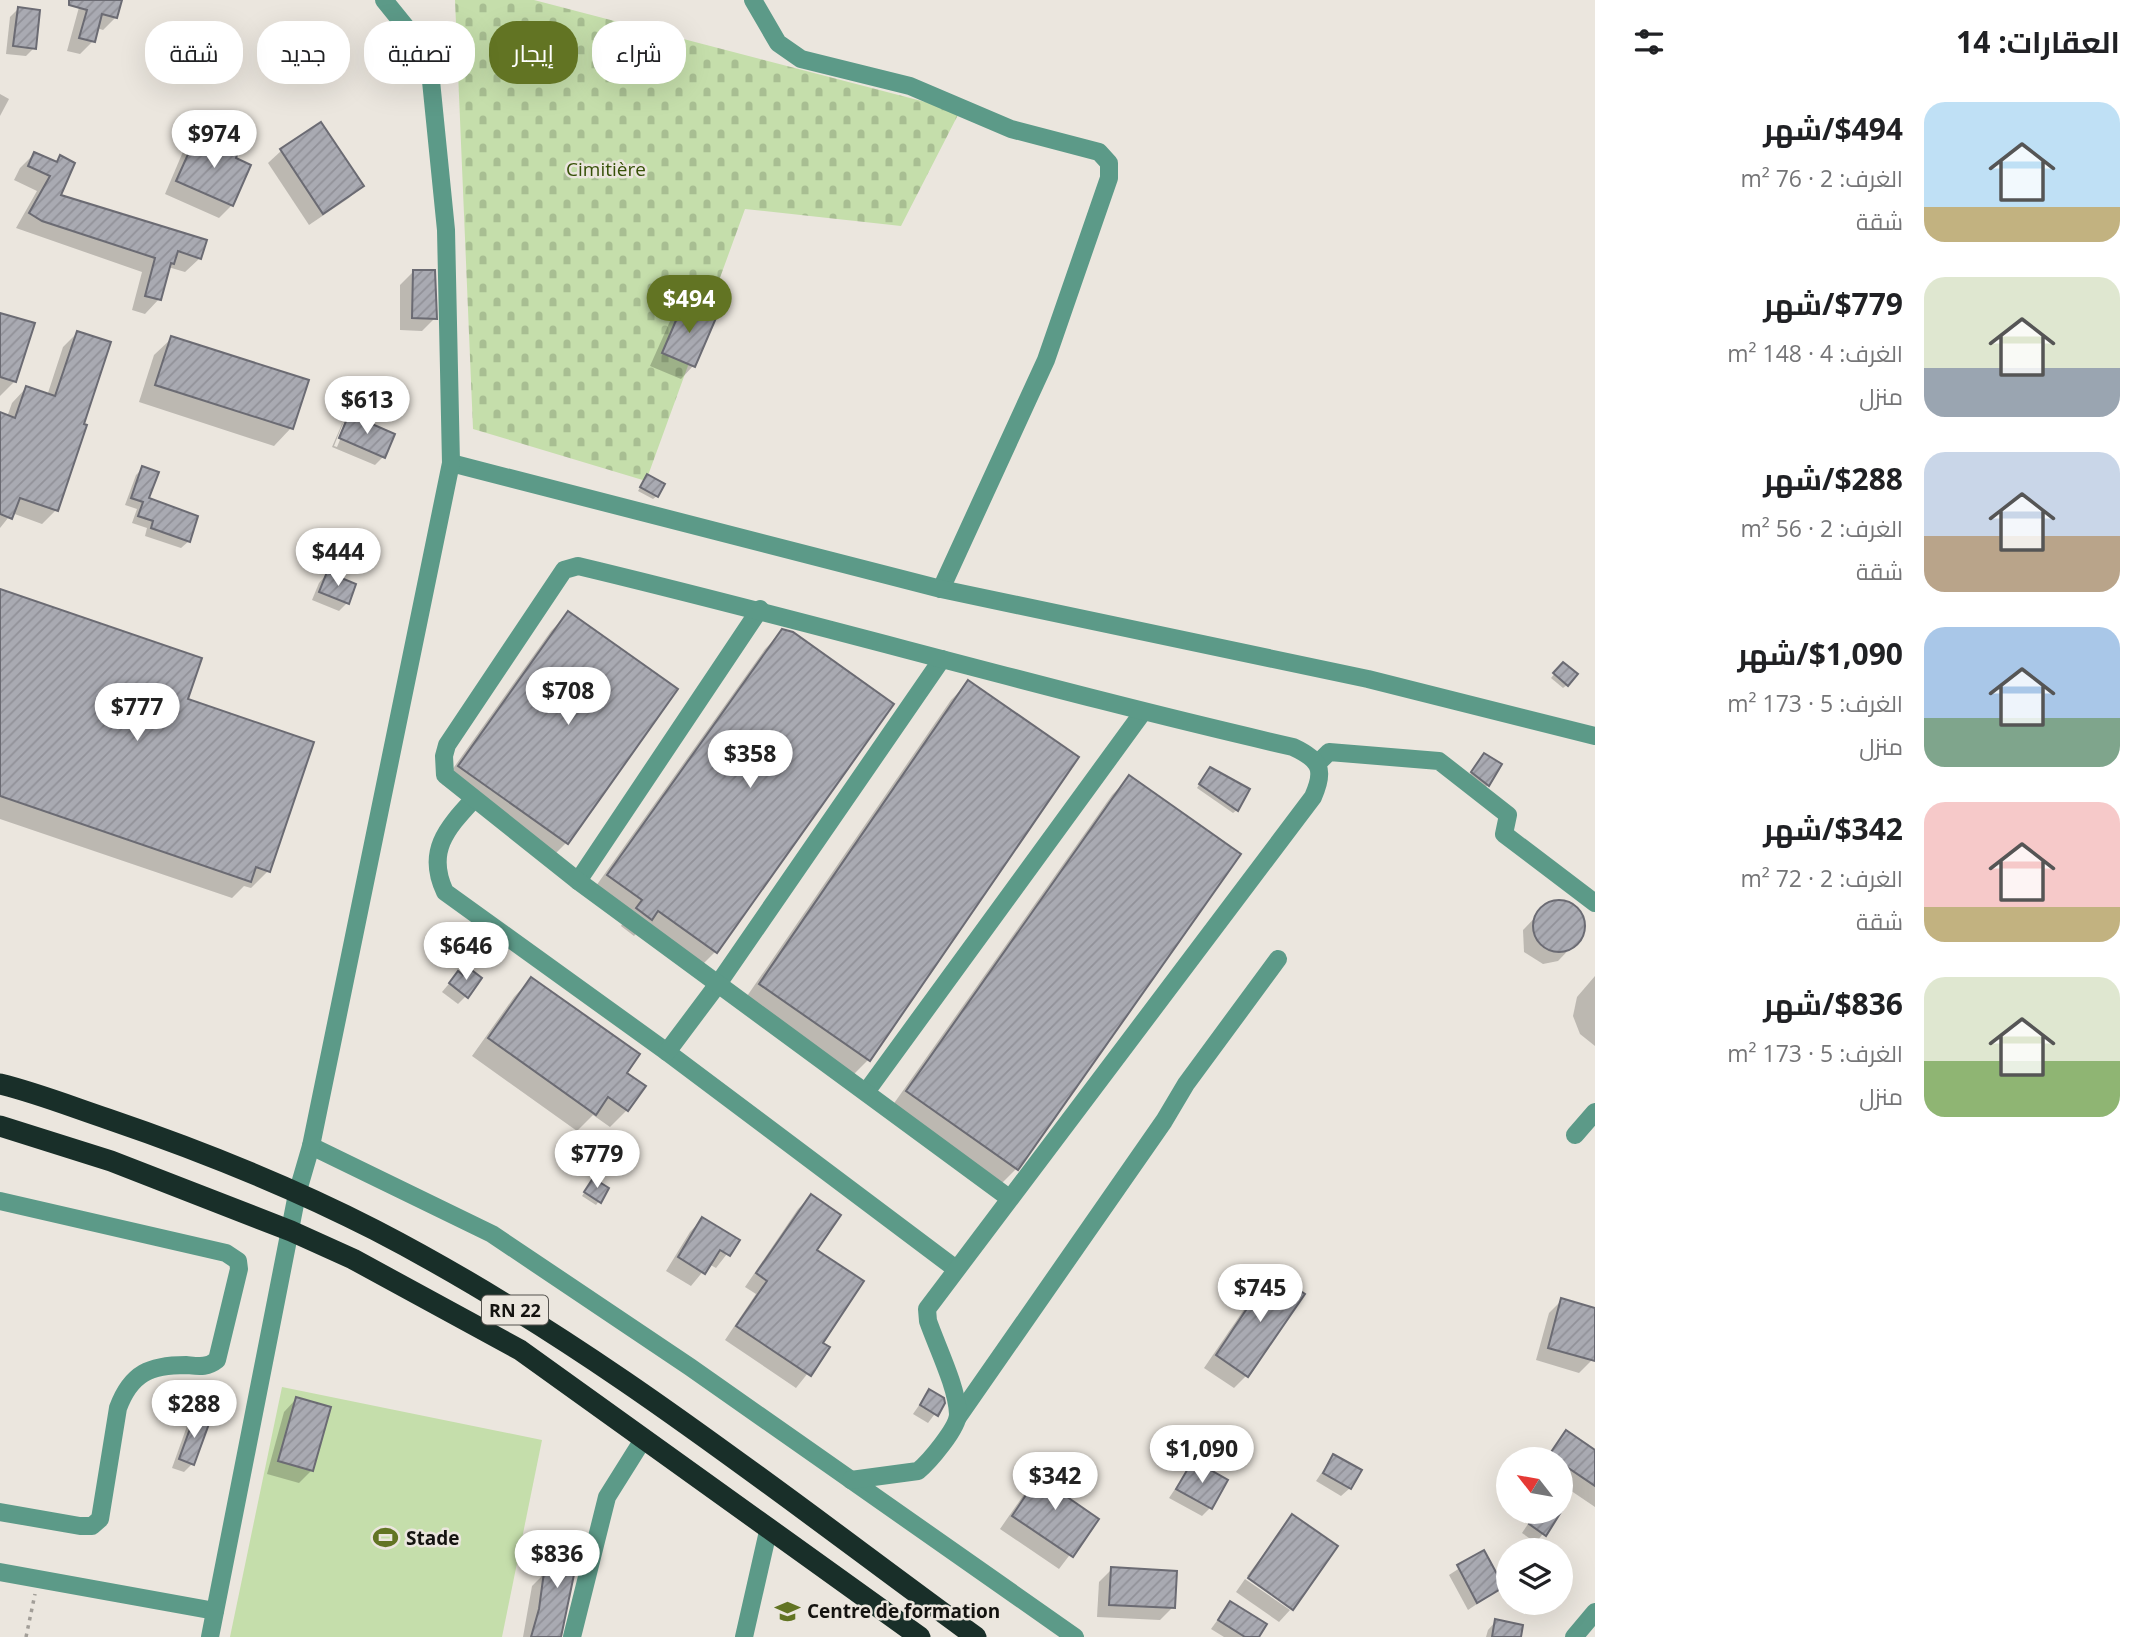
<!DOCTYPE html>
<html lang="ar">
<head>
<meta charset="utf-8">
<style>
	body { margin:0; font-family:"Open Sans",Cairo,sans-serif; background:#f6f6f6; color:#202124; direction:rtl; height:100vh; display:flex; flex-direction:column; font-size:26px; white-space:nowrap }
	* { box-sizing:border-box; margin:0 }
	p { font-size:23px; color:#757577 }
	.icon { flex:none; width:38px; height:38px; fill:none; stroke:currentColor; stroke-width:2; stroke-linecap:round; stroke-linejoin:round }
	.map { position:relative; flex:1; overflow:hidden; direction:ltr }
	.panel { display:flex; flex-direction:column; background:#fff; width:560px }
	.panel>* { flex:none }
	.top-card { position:absolute; left:21px; top:21px; width:665px; height:63px; direction:rtl; display:flex; gap:14px }
	.needle { width:46px; rotate:301deg }
	.fabs { position:absolute; left:1496px; top:1447px; display:grid; gap:14px }
	.fabs a { display:grid; place-items:center; width:77px; height:77px; border-radius:50%; background:#fff; box-shadow:0 7px 28px #0002; font-size:35px }
	.price { position:absolute; translate:-50% -60px; padding:0 16px; border-radius:24px; background:#fff; color:#222; font-size:23px; line-height:46px; filter:drop-shadow(0 2px 4px #0008) }
	.price::after { content:''; position:absolute; left:50%; top:42px; width:21px; height:16px; margin-left:-10px; background:inherit; clip-path:polygon(0 0,100% 0,50% 100%) }
	.price.active { background:#627423; color:#fff }
	ul { padding:0; list-style:none }
	li { display:flex; align-items:center; gap:21px; height:175px; padding:0 35px }
	li span { display:grid; place-items:center; flex:none; width:196px; height:140px; border-radius:21px; color:#555 }
	li>.icon { margin-inline-start:auto }
	span .icon { width:84px; height:84px; fill:#fffc; stroke-width:1 }
	li b { font-size:30px }
	h2 { display:flex; justify-content:space-between; align-items:center; height:84px; padding:0 35px; font-size:30px }
	.tag { padding:0 24px; border-radius:28px; background:#fff; box-shadow:0 7px 28px #0002; font-size:24px; line-height:63px }
	.tag.active { background:#627423; color:#fff }
	main { display:flex; flex:1; min-height:0 }
	.map>svg:first-child { display:block }
	.cemetery { fill:url(#cemetery-stones) }
	.pitch { fill:#c5deab }
	.shadow { fill:#0003; fill-rule:evenodd }
	.building { fill:url(#building-hatch); stroke:#6b6b73; stroke-width:2 }
	.lines { fill:none; stroke-linecap:round; stroke-linejoin:round }
	.path { stroke:#a29e98; stroke-width:3.5; stroke-dasharray:3.5 5; stroke-linecap:butt }
	.minor { stroke:#5c9a88; stroke-width:18 }
	.highway { stroke:#192f29; stroke-width:21 }
	.labels { text-anchor:middle; dominant-baseline:central; stroke-width:5; stroke-linejoin:round; paint-order:stroke }
	.shield { fill:#ebe6de; stroke:#54524e; stroke-width:2 }
	.shield-label { font-size:18px; font-weight:bold; fill:#141310 }
	.park-label { font-size:19px; fill:#365007; stroke:#ebe6de }
	.poi-label { font-size:19px; font-weight:bold; fill:#141310; stroke:#ebe6de; text-anchor:start }
</style>
</head>
<body>
<main>
<section class="panel">
<h2>العقارات: 14<svg class="icon" aria-label="filters" viewBox="0 0 24 24"><path d="M4 7h16M4 17h16"/><circle cx="9" cy="7" r="2"/><circle cx="15" cy="17" r="2"/></svg></h2>
<ul>
<li><span style="background:linear-gradient(#bfe0f5 75%,#c2b280 0)"><svg class="icon" aria-label="home" viewBox="0 0 24 24"><path d="M3 11l9-7 9 7M6 9v11h12V9"/></svg></span><div><b>$494/شهر</b><p>الغرف: 2 · 76 m²</p><p>شقة</p></div></li>
<li><span style="background:linear-gradient(#dfe7d0 65%,#9aa5b1 0)"><svg class="icon" aria-label="home" viewBox="0 0 24 24"><path d="M3 11l9-7 9 7M6 9v11h12V9"/></svg></span><div><b>$779/شهر</b><p>الغرف: 4 · 148 m²</p><p>منزل</p></div></li>
<li><span style="background:linear-gradient(#c9d6e8 60%,#b9a48a 0)"><svg class="icon" aria-label="home" viewBox="0 0 24 24"><path d="M3 11l9-7 9 7M6 9v11h12V9"/></svg></span><div><b>$288/شهر</b><p>الغرف: 2 · 56 m²</p><p>شقة</p></div></li>
<li><span style="background:linear-gradient(#a9c7e8 65%,#7fa58c 0)"><svg class="icon" aria-label="home" viewBox="0 0 24 24"><path d="M3 11l9-7 9 7M6 9v11h12V9"/></svg></span><div><b>$1,090/شهر</b><p>الغرف: 5 · 173 m²</p><p>منزل</p></div></li>
<li><span style="background:linear-gradient(#f6c9c9 75%,#c2b280 0)"><svg class="icon" aria-label="home" viewBox="0 0 24 24"><path d="M3 11l9-7 9 7M6 9v11h12V9"/></svg></span><div><b>$342/شهر</b><p>الغرف: 2 · 72 m²</p><p>شقة</p></div></li>
<li><span style="background:linear-gradient(#dfe7d0 60%,#8fb573 0)"><svg class="icon" aria-label="home" viewBox="0 0 24 24"><path d="M3 11l9-7 9 7M6 9v11h12V9"/></svg></span><div><b>$836/شهر</b><p>الغرف: 5 · 173 m²</p><p>منزل</p></div></li>
</ul>
</section>
<div class="map">
<svg width="1595" height="1637" viewBox="0 0 1595 1637">
	<defs>
		<pattern id="cemetery-stones" width="16" height="16" patternUnits="userSpaceOnUse" patternTransform="scale(1.75)"><rect width="16" height="16" fill="#c5deab"/><path d="M2 7V4a2 2 0 0 1 4 0v3zM10 15v-3a2 2 0 0 1 4 0v3z" fill="#a8be92"/></pattern>
		<pattern id="building-hatch" width="6" height="6" patternUnits="userSpaceOnUse" patternTransform="scale(1.75)"><rect width="6" height="6" fill="#a9aab2"/><path d="M-1 1l2-2M0 6l6-6M5 7l2-2" fill="none" stroke="#919198"/></pattern>
	</defs>
	<rect width="100%" height="100%" fill="#ebe6de"/>
	<path class="cemetery" d="M 455,0 L 534,0 L 960,111 L 901,226 L 745,209 L 646,481 L 473,429 Z"/>
	<path class="pitch" d="M 282,1387 L 542,1440 L 502,1637 L 230,1637 Z"/>
	<g class="shadow">
		<path d="M 81,0 L 120,0 L 116,17 L 103,30 L 97,28 L 93,41 L 80,54 L 67,51 Z"/>
		<path d="M 18,9 L 34,48 L 26,56 L 6,54 L 10,17 Z"/>
		<path d="M 0,94 L 9,99 L 0,116 Z"/>
		<path d="M 320,124 L 361,186 L 349,198 L 309,225 L 268,163 L 281,151 Z"/>
		<path d="M 198,134 L 234,159 L 232,205 L 219,218 L 165,194 L 185,147 Z"/>
		<path d="M 34,154 L 54,163 L 60,157 L 58,196 L 200,258 L 185,272 L 168,267 L 159,299 L 145,314 L 132,310 L 142,272 L 16,228 L 37,191 L 14,180 L 20,168 Z"/>
		<path d="M 413,272 L 435,318 L 422,331 L 400,330 L 400,285 Z"/>
		<path d="M 684,306 L 693,366 L 681,379 L 650,366 L 671,319 Z"/>
		<path d="M 0,314 L 15,381 L 0,396 Z"/>
		<path d="M 77,333 L 56,510 L 42,524 L 12,513 L 0,528 L 0,413 L 7,417 L 12,403 L 26,388 L 47,396 L 63,347 Z"/>
		<path d="M 172,338 L 291,428 L 274,446 L 139,402 L 154,355 Z"/>
		<path d="M 350,416 L 393,435 L 383,457 L 375,465 L 332,447 L 342,424 ZM 343,423 L 347,423 L 337,447 L 334,446 Z"/>
		<path d="M 143,468 L 147,500 L 189,541 L 181,548 L 145,536 L 147,528 L 132,523 L 137,509 L 125,505 L 136,475 Z"/>
		<path d="M 644,480 L 657,496 L 653,499 L 638,491 Z"/>
		<path d="M 327,574 L 347,603 L 339,611 L 312,600 L 319,583 Z"/>
		<path d="M 0,591 L 186,700 L 268,871 L 251,888 L 244,886 L 232,898 L 0,819 Z"/>
		<path d="M 569,613 L 676,689 L 566,843 L 549,860 L 442,784 L 551,631 Z"/>
		<path d="M 783,631 L 892,704 L 715,952 L 698,969 L 641,928 L 634,936 L 621,926 L 626,918 L 591,893 L 765,649 Z"/>
		<path d="M 1563,664 L 1567,685 L 1563,688 L 1551,678 Z"/>
		<path d="M 969,682 L 1077,757 L 868,1060 L 851,1077 L 743,1002 L 951,700 Z"/>
		<path d="M 1484,755 L 1488,785 L 1480,793 L 1465,781 Z"/>
		<path d="M 1206,773 L 1237,810 L 1233,813 L 1197,788 Z"/>
		<path d="M 1130,777 L 1239,854 L 1016,1169 L 999,1186 L 890,1109 L 1112,795 Z"/>
		<path d="M 1562,902 L 1576,908 L 1583,921 L 1582,936 L 1558,961 L 1543,964 L 1524,952 L 1523,930 L 1547,905 Z"/>
		<path d="M 458,973 L 462,977 L 466,996 L 458,1004 L 442,992 Z"/>
		<path d="M 1595,976 L 1595,1046 L 1580,1034 L 1573,1016 L 1577,997 Z"/>
		<path d="M 531,979 L 627,1110 L 610,1127 L 593,1115 L 577,1131 L 472,1056 L 514,997 Z"/>
		<path d="M 590,1184 L 599,1201 L 596,1205 L 582,1196 Z"/>
		<path d="M 811,1196 L 821,1343 L 828,1348 L 796,1388 L 725,1340 L 756,1294 L 745,1287 L 798,1209 Z"/>
		<path d="M 702,1219 L 737,1241 L 716,1268 L 709,1264 L 691,1286 L 666,1271 L 690,1232 Z"/>
		<path d="M 1272,1274 L 1246,1376 L 1234,1388 L 1204,1368 L 1260,1286 Z"/>
		<path d="M 1562,1300 L 1592,1360 L 1579,1373 L 1536,1360 L 1549,1313 Z"/>
		<path d="M 929,1391 L 943,1403 L 928,1423 L 913,1414 Z"/>
		<path d="M 296,1399 L 312,1470 L 299,1483 L 267,1474 L 284,1412 Z"/>
		<path d="M 195,1418 L 192,1464 L 184,1472 L 172,1468 L 187,1426 Z"/>
		<path d="M 1566,1433 L 1595,1452 L 1595,1507 L 1561,1484 L 1561,1460 L 1544,1460 Z"/>
		<path d="M 1333,1456 L 1350,1488 L 1341,1496 L 1316,1481 Z"/>
		<path d="M 1193,1462 L 1210,1508 L 1202,1516 L 1169,1498 Z"/>
		<path d="M 1048,1465 L 1057,1492 L 1097,1519 L 1059,1569 L 1000,1529 L 1036,1477 Z"/>
		<path d="M 1536,1512 L 1559,1512 L 1536,1543 L 1522,1533 Z"/>
		<path d="M 1293,1516 L 1292,1607 L 1247,1576 Z"/>
		<path d="M 558,1539 L 560,1637 L 523,1637 L 532,1586 L 541,1577 L 546,1551 Z"/>
		<path d="M 1483,1553 L 1502,1587 L 1468,1610 L 1449,1575 Z"/>
		<path d="M 1112,1569 L 1173,1607 L 1160,1620 L 1097,1617 L 1099,1582 Z"/>
		<path d="M 1245,1579 L 1290,1610 L 1279,1622 L 1236,1592 Z"/>
		<path d="M 1230,1603 L 1257,1637 L 1224,1637 L 1211,1629 Z"/>
		<path d="M 1496,1621 L 1519,1637 L 1486,1637 L 1488,1630 Z"/>
	</g>
	<g class="building">
		<path d="M 69,0 L 122,0 L 117,18 L 102,14 L 95,42 L 79,38 L 87,10 L 69,5 Z"/>
		<path d="M 18,7 L 40,10 L 36,49 L 13,46 Z"/>
		<path d="M 321,122 L 364,186 L 323,214 L 280,149 Z"/>
		<path d="M 198,132 L 239,150 L 236,158 L 251,165 L 233,206 L 176,181 Z"/>
		<path d="M 34,152 L 57,162 L 60,155 L 75,163 L 61,195 L 207,240 L 201,259 L 178,251 L 174,264 L 171,263 L 161,300 L 145,296 L 155,258 L 42,221 L 29,213 L 50,176 L 28,166 Z"/>
		<path d="M 413,270 L 435,270 L 437,319 L 412,318 Z"/>
		<path d="M 683,304 L 716,318 L 695,367 L 662,353 Z"/>
		<path d="M 0,313 L 35,323 L 16,382 L 0,377 Z"/>
		<path d="M 77,331 L 111,342 L 84,424 L 87,425 L 58,511 L 20,498 L 12,519 L 0,514 L 0,412 L 15,418 L 26,386 L 55,396 Z"/>
		<path d="M 171,336 L 309,380 L 293,429 L 155,385 Z"/>
		<path d="M 349,414 L 395,434 L 385,458 L 339,438 Z"/>
		<path d="M 142,466 L 159,472 L 149,498 L 198,516 L 190,542 L 151,528 L 153,521 L 138,516 L 143,502 L 131,498 Z"/>
		<path d="M 647,474 L 665,484 L 658,497 L 640,487 Z"/>
		<path d="M 327,572 L 356,584 L 349,604 L 319,592 Z"/>
		<path d="M 0,589 L 202,658 L 188,699 L 314,742 L 270,872 L 256,867 L 251,882 L 0,796 Z"/>
		<path d="M 568,611 L 678,689 L 568,844 L 458,766 Z"/>
		<path d="M 782,629 L 793,632 L 894,704 L 717,953 L 658,911 L 652,920 L 636,908 L 642,900 L 607,875 Z"/>
		<path d="M 1563,662 L 1578,674 L 1568,686 L 1553,673 Z"/>
		<path d="M 968,680 L 1079,757 L 870,1061 L 759,984 Z"/>
		<path d="M 1484,753 L 1502,764 L 1489,786 L 1471,772 Z"/>
		<path d="M 1210,767 L 1250,789 L 1238,811 L 1199,784 Z"/>
		<path d="M 1129,775 L 1241,854 L 1018,1170 L 906,1091 Z"/>
		<circle cx="1559" cy="926" r="26"/>
		<path d="M 469,968 L 482,978 L 468,998 L 449,983 L 458,971 L 463,975 Z"/>
		<path d="M 531,977 L 640,1054 L 627,1073 L 646,1086 L 628,1111 L 608,1097 L 596,1115 L 488,1038 Z"/>
		<path d="M 593,1178 L 609,1188 L 601,1203 L 584,1192 Z"/>
		<path d="M 811,1194 L 841,1215 L 817,1250 L 864,1281 L 823,1343 L 830,1347 L 811,1376 L 736,1326 L 767,1281 L 756,1273 Z"/>
		<path d="M 702,1217 L 740,1240 L 730,1256 L 720,1250 L 705,1274 L 678,1257 Z"/>
		<path d="M 1272,1271 L 1305,1294 L 1248,1377 L 1216,1355 Z"/>
		<path d="M 1561,1298 L 1595,1308 L 1595,1361 L 1548,1348 Z"/>
		<path d="M 929,1389 L 944,1398 L 945,1403 L 938,1416 L 920,1405 Z"/>
		<path d="M 296,1397 L 331,1407 L 313,1471 L 278,1461 Z"/>
		<path d="M 195,1415 L 210,1421 L 194,1465 L 179,1459 Z"/>
		<path d="M 1566,1430 L 1595,1450 L 1595,1486 L 1561,1463 L 1561,1460 L 1549,1455 Z"/>
		<path d="M 1333,1454 L 1362,1470 L 1351,1489 L 1323,1473 Z"/>
		<path d="M 1193,1460 L 1228,1480 L 1212,1509 L 1176,1489 Z"/>
		<path d="M 1048,1462 L 1069,1477 L 1060,1492 L 1099,1519 L 1073,1557 L 1012,1516 Z"/>
		<path d="M 1537,1512 L 1561,1512 L 1546,1536 L 1529,1524 Z"/>
		<path d="M 1292,1514 L 1338,1546 L 1293,1610 L 1248,1578 Z"/>
		<path d="M 558,1537 L 581,1541 L 561,1637 L 531,1637 L 539,1609 L 544,1572 L 551,1573 Z"/>
		<path d="M 1484,1550 L 1504,1587 L 1477,1603 L 1457,1565 Z"/>
		<path d="M 1111,1567 L 1177,1571 L 1175,1608 L 1109,1605 Z"/>
		<path d="M 1230,1601 L 1267,1624 L 1259,1637 L 1245,1637 L 1218,1620 Z"/>
		<path d="M 1495,1619 L 1523,1625 L 1521,1637 L 1492,1637 Z"/>
	</g>
	<g class="lines">
		<path class="path" d="M 26,1637 L 35,1594"/>
		<g class="minor">
			<path d="M 753,0 L 778,43 L 801,59 L 910,86 L 1011,129 L 1099,152 L 1109,163 L 1109,178 L 1046,360 L 941,589"/>
			<path d="M 451,463 L 941,589 L 1368,679 L 1595,736"/>
			<path d="M 1317,764 L 1329,752 L 1439,761 L 1508,815 L 1504,834 L 1595,903"/>
			<path d="M 473,800 C 446,829 426,852 445,892 L 667,1052 L 956,1269"/>
			<path d="M 578,881 L 760,609"/>
			<path d="M 667,1052 L 718,984 L 942,659"/>
			<path d="M 866,1092 L 1143,712"/>
			<path d="M 1575,1135 L 1595,1112"/>
			<path d="M 311,1146 L 492,1234 L 690,1367 L 1075,1637"/>
			<path d="M 0,1201 L 226,1253 L 238,1261 L 239,1269 L 217,1360 C 207,1368 198,1366 186,1365 C 150,1365 131,1373 118,1408 L 100,1519 L 92,1526 L 80,1526 L 0,1512"/>
			<path d="M 958,1417 L 1164,1121 L 1186,1084 L 1278,959"/>
			<path d="M 851,1480 L 918,1471 C 929,1462 958,1428 958,1414 C 957,1387 937,1347 928,1321 L 927,1309 L 1313,797 C 1325,770 1321,760 1293,747 C 1053,692 817,623 578,566 L 564,570 L 447,745 L 444,756 L 445,775 L 578,881 L 1009,1198"/>
			<path d="M 0,1572 L 215,1611"/>
			<path d="M 210,1637 L 297,1194 L 311,1146 L 451,463 L 446,230 L 430,71 L 418,42 L 384,0"/>
			<path d="M 572,1637 L 607,1497 L 644,1438"/>
			<path d="M 744,1637 L 769,1527"/>
			<path d="M 1574,1637 L 1595,1612"/>
		</g>
		<g class="highway">
			<path d="M 0,1084 C 37,1093 72,1107 108,1119 C 199,1150 289,1186 375,1230 C 590,1341 781,1495 976,1637"/>
			<path d="M 0,1126 L 111,1161 L 291,1231 L 353,1259 L 520,1350 L 920,1637"/>
		</g>
	</g>
	<defs>
		<symbol id="stadium-bare" viewBox="-9 -9 18 18"><path d="M0-5a6.5 5 0 1 0 0 10a6.5 5 0 1 0 0-10ZM-3.5-1.8h7v3.6h-7Z" fill="#627423" stroke="#ebe6de" stroke-width="2.5" paint-order="stroke"/></symbol>
		<symbol id="school-bare" viewBox="-9 -9 18 18"><path d="M0-5L7-2L0 1L-7-2ZM-4 1L0 2.5L4 1V4Q0 6-4 4Z" fill="#627423" stroke="#ebe6de" stroke-width="2.5" paint-order="stroke"/></symbol>
	</defs>
	<g fill-rule="evenodd">
		<use href="#stadium-bare" x="368" y="1520" width="35" height="35"/>
		<use href="#school-bare" x="770" y="1594" width="35" height="35"/>
	</g>
	<g class="labels">
		<rect class="shield" x="482" y="1295.5" width="66" height="29" rx="5"/>
		<g class="shield-label">
			<text x="515" y="1310">RN 22</text>
		</g>
		<g class="park-label">
			<text x="606" y="169">Cimitière</text>
		</g>
		<g class="poi-label">
			<text x="406" y="1538">Stade</text>
			<text x="807" y="1611">Centre de formation</text>
		</g>
	</g>
</svg>
<div class="fabs">
<a><svg class="needle" viewBox="-14 -14 28 28"><path d="M0-13l5 13h-10z" fill="#e53935"/><path d="M0 13l5-13h-10z" fill="#757577"/></svg></a>
<a><svg class="icon" aria-label="layers" viewBox="0 0 24 24"><path d="M12 4l9 5-9 5-9-5zM3 14l9 5 9-5"/></svg></a>
</div>
<b class="price" style="left:214px;top:170px">$974</b>
<b class="price active" style="left:689px;top:335px">$494</b>
<b class="price" style="left:367px;top:436px">$613</b>
<b class="price" style="left:338px;top:588px">$444</b>
<b class="price" style="left:568px;top:727px">$708</b>
<b class="price" style="left:137px;top:743px">$777</b>
<b class="price" style="left:750px;top:790px">$358</b>
<b class="price" style="left:466px;top:982px">$646</b>
<b class="price" style="left:597px;top:1190px">$779</b>
<b class="price" style="left:1260px;top:1324px">$745</b>
<b class="price" style="left:194px;top:1440px">$288</b>
<b class="price" style="left:1202px;top:1485px">$1,090</b>
<b class="price" style="left:1055px;top:1512px">$342</b>
<b class="price" style="left:557px;top:1590px">$836</b>
<div class="top-card">
<a class="tag">شراء</a>
<a class="tag active">إيجار</a>
<a class="tag">تصفية</a>
<a class="tag">جديد</a>
<a class="tag">شقة</a>
</div>
</div>
</main>
</body>
</html>
